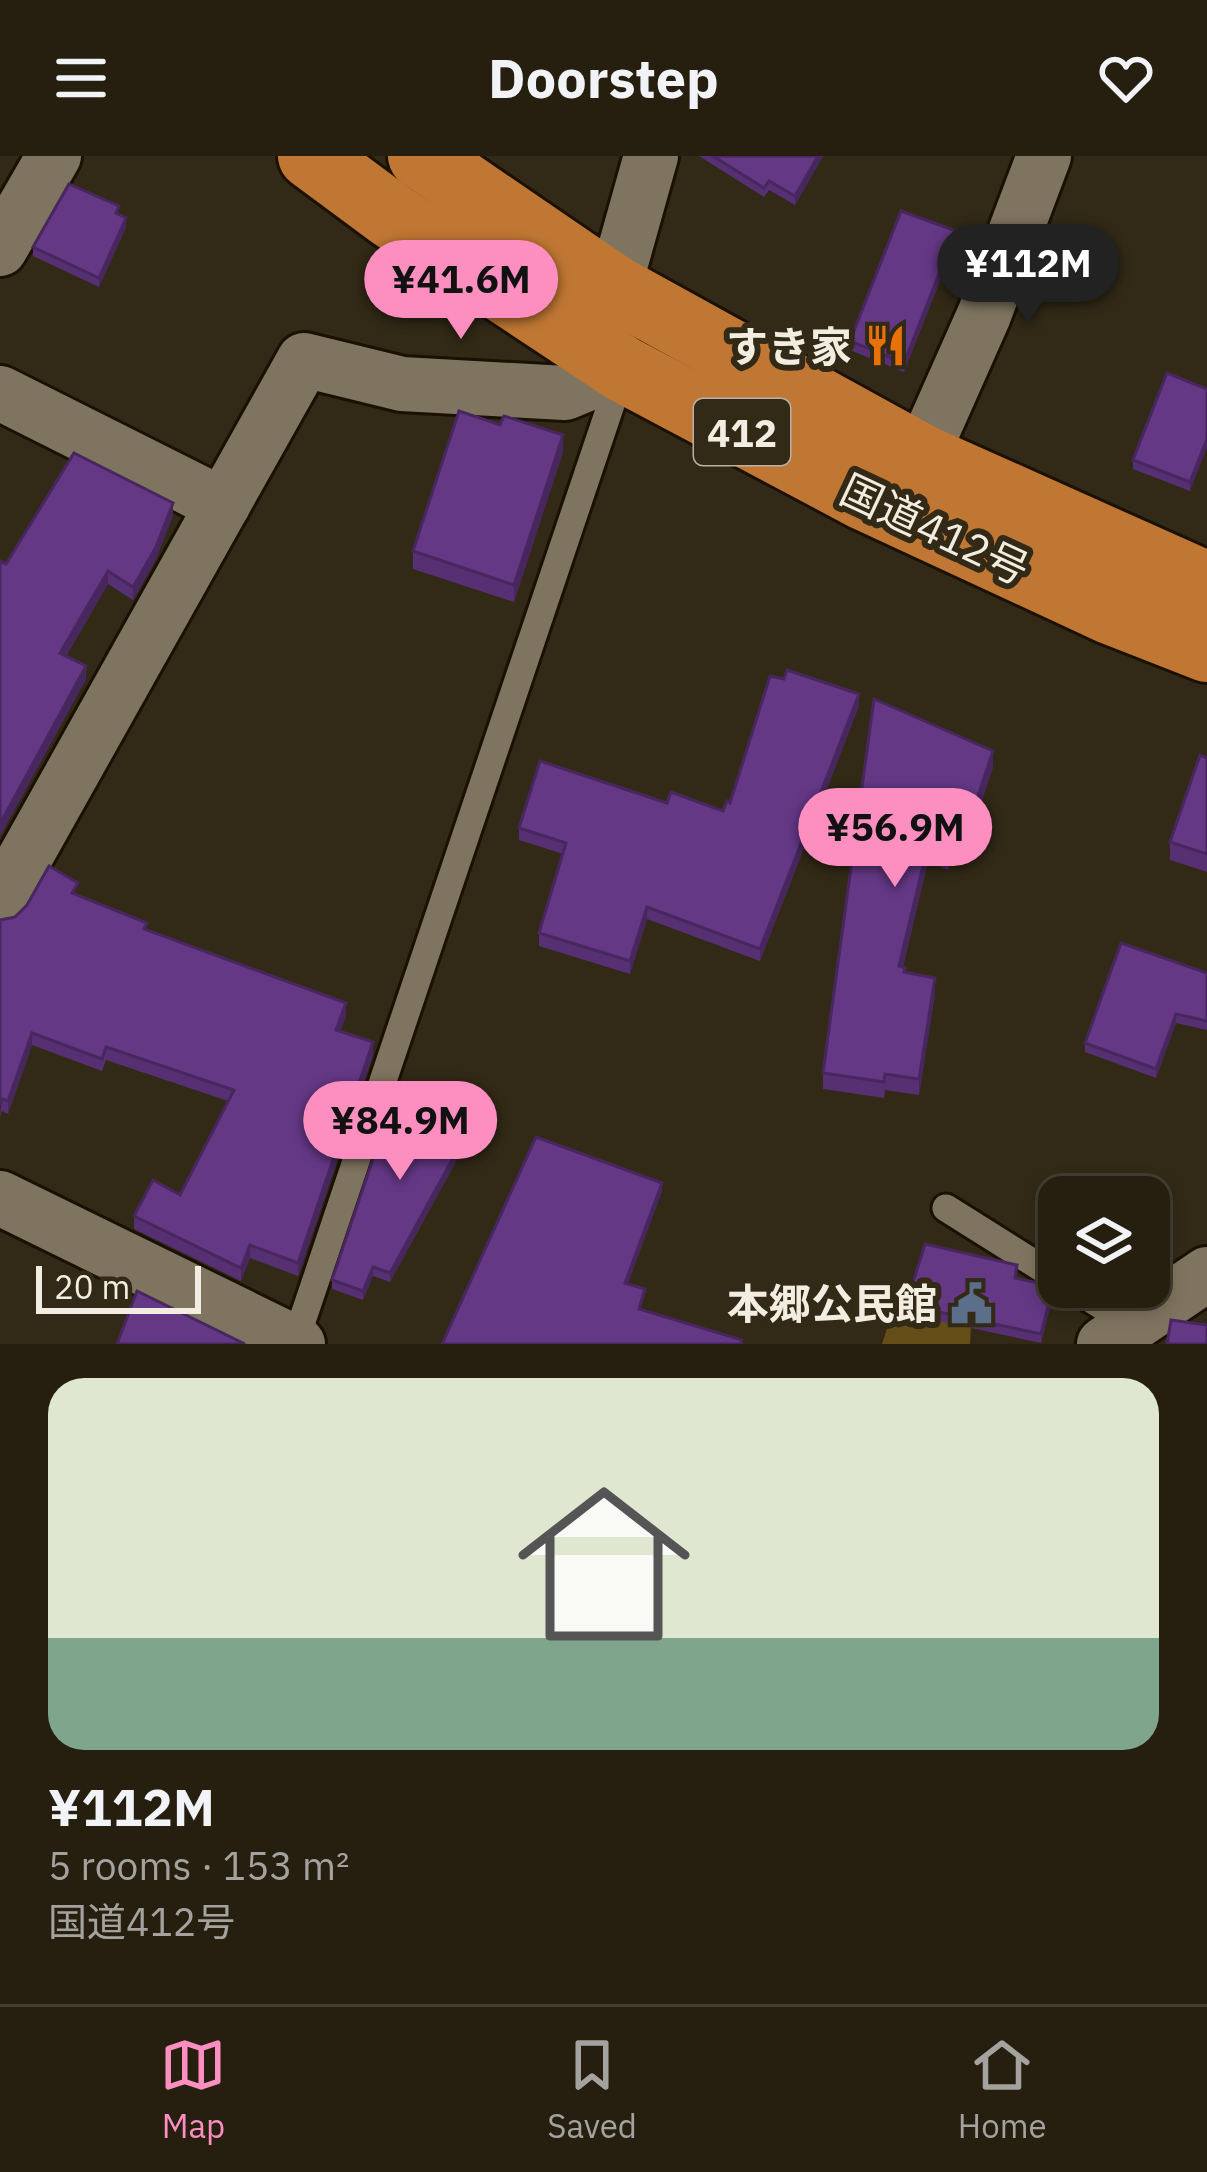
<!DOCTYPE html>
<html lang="en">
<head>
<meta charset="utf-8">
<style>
	body { margin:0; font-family:"IBM Plex Sans","Noto Sans JP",sans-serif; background:#322c1e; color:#f1f3f6; height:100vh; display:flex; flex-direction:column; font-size:45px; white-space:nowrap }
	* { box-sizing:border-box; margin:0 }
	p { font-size:39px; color:#a4a29f }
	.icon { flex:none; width:66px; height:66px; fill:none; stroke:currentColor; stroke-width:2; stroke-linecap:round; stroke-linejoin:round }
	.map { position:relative; height:1188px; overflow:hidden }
	.details { display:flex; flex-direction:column; background:#261f10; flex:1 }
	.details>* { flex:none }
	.controls { position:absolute; left:1038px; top:1020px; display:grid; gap:24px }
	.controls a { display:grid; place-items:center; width:132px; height:132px; border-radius:24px; background:#261f10; box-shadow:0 6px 18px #0003,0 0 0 3px #423d30; font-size:60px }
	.scale { position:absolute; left:36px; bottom:30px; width:165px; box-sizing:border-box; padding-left:12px; border:6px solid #f3ede1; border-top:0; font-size:33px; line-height:42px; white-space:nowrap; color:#f3ede1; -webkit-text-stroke:9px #322916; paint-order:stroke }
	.price { position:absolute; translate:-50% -102px; padding:0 27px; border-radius:42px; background:#fd8ec0; color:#111; font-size:39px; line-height:78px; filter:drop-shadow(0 3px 6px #0008) }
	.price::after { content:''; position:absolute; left:50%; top:72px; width:36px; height:27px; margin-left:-18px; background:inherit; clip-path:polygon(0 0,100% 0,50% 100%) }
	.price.on { background:#222; color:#fff }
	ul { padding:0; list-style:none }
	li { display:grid; align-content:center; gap:24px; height:636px; padding:0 48px }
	li span { display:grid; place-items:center; height:372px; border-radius:36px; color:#555 }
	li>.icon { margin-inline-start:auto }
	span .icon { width:216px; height:216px; fill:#fffc; stroke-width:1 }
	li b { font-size:51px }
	header { display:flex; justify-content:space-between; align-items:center; height:156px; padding:0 48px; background:#261f10; font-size:54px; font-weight:800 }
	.dock { display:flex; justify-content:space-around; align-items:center; height:168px; border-top:3px solid #423d30; background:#261f10; font-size:33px; color:#a4a29f }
	.dock a { display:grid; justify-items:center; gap:6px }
	.dock .on { color:#fd8ec0 }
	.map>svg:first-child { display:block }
	.green { fill:#654d17 }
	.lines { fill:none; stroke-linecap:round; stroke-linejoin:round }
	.lane-casing { stroke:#1a1102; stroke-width:33 }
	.street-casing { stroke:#1a1102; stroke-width:60 }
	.highway-casing { stroke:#1a1102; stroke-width:72 }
	.lane { stroke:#7f745f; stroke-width:27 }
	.street { stroke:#7f745f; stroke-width:54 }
	.highway { stroke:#c07733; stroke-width:66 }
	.wall { fill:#573073 }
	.shaded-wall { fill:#47275e }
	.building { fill:#653886; stroke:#47275e; stroke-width:3 }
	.labels { text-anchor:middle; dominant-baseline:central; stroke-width:12; stroke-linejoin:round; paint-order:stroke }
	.shield { fill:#322916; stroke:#b9b2a4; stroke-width:3 }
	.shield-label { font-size:39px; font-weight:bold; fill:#f3ede1 }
	.poi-label { font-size:42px; font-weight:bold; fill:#f3ede1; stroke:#322916; text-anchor:end }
	.street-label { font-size:42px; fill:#f3ede1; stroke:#322916 }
</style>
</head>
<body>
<header><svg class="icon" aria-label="menu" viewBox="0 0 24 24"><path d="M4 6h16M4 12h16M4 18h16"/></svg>Doorstep<svg class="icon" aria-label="heart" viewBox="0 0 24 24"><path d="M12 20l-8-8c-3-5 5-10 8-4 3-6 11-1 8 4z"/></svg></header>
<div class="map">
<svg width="1207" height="1188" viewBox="0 0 1207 1188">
	<rect width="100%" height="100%" fill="#322916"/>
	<path class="green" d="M 894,1151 L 971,1171 L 970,1188 L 882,1188 Z"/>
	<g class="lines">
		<defs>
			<g id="lane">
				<path d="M 946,1052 L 1059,1123"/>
				<path d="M 1072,1131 L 1132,1169"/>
				<path d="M 295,1186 L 623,213"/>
			</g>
			<g id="street">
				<path d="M 0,93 L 54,0"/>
				<path d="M 614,132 L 651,0"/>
				<path d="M 0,237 L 223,349"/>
				<path d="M 921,301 L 984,159 L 1044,0"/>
				<path d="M 0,746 L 304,204 L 402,228 L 565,237 L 623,213"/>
				<path d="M 0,1042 L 298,1188"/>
				<path d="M 1104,1188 L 1207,1118"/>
			</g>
			<g id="highway">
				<path d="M 311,0 L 392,60 L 623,213 L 864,341 L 1110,455 L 1207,493"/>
				<path d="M 421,0 L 614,132 L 921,301 L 1207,429"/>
			</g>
		</defs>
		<use href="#lane" class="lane-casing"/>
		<use href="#street" class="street-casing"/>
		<use href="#highway" class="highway-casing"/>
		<use href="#lane" class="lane"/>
		<use href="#street" class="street"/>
		<use href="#highway" class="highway"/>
	</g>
	<g class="wall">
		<path d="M 699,0 L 823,0 L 795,49 L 769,34 L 764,41 Z"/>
		<path d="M 119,59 L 126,71 L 99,131 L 33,100 L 33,91 Z"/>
		<path d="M 956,84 L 904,216 L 850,194 L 850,185 Z"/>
		<path d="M 1207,233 L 1190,335 L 1133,313 L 1133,304 Z"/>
		<path d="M 500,269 L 563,296 L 514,446 L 413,413 L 413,395 Z"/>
		<path d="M 173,359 L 156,403 L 133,444 L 108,428 L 66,500 L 86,523 L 0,680 L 6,408 Z"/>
		<path d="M 874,543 L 993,611 L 971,677 L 965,675 L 948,714 L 928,705 L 903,811 L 905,816 L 935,838 L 919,939 L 885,934 L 884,942 L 823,933 L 823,917 Z"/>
		<path d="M 859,550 L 760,805 L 647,763 L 630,818 L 539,790 L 539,777 L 563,698 L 519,684 L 519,672 L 667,647 L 723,655 L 730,647 Z"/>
		<path d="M 1207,602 L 1207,716 L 1170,704 L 1170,686 Z"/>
		<path d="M 78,739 L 147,774 L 346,860 L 340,876 L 373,899 L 298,1120 L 250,1102 L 241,1125 L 134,1073 L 134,1060 L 180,1039 L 228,945 L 106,904 L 102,915 L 32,889 L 8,958 L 2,955 L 0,962 L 15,761 Z"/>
		<path d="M 1207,817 L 1207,874 L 1176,867 L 1156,922 L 1085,896 L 1085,887 Z"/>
		<path d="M 476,969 L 390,1126 L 373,1120 L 363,1144 L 332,1133 L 332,1124 Z"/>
		<path d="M 1017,1122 L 1053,1139 L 1041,1187 L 906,1158 L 906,1149 Z"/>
	</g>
	<g class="shaded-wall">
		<path d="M 818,0 L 823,0 L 795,49 L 795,40 Z"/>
		<path d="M 126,62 L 126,71 L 99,131 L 99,122 Z"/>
		<path d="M 956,75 L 956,84 L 904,216 L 904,207 Z"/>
		<path d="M 563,279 L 563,296 L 514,446 L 514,429 Z"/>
		<path d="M 1207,283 L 1207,292 L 1190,335 L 1190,326 Z"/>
		<path d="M 173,347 L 173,359 L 156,403 L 133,444 L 133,431 Z"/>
		<path d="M 108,415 L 108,428 L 60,509 L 60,497 Z"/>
		<path d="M 86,510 L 86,523 L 0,680 L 0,668 Z"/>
		<path d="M 859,538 L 859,550 L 760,805 L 760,793 Z"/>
		<path d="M 993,595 L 993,611 L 971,677 L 971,661 Z"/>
		<path d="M 965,658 L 965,675 L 948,714 L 948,698 Z"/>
		<path d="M 928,689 L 928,705 L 899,826 L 899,810 Z"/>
		<path d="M 647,751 L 647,763 L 630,818 L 630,805 Z"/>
		<path d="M 935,822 L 935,838 L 919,939 L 919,923 Z"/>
		<path d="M 346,847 L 346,860 L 336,887 L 336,874 Z"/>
		<path d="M 1176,858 L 1176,867 L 1156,922 L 1156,913 Z"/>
		<path d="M 32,877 L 32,889 L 8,958 L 8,945 Z"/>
		<path d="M 373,886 L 373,899 L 298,1120 L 298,1107 Z"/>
		<path d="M 476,960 L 476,969 L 390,1126 L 390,1117 Z"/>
		<path d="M 662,1027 L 662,1036 L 625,1136 L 625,1127 Z"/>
		<path d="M 250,1089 L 250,1102 L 241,1125 L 241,1112 Z"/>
		<path d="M 373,1111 L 373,1120 L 363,1144 L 363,1135 Z"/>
		<path d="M 1053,1130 L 1053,1139 L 1041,1187 L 1041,1178 Z"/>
	</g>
	<g class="building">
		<path d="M 713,0 L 818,0 L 795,40 L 769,25 L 764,32 Z"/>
		<path d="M 69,28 L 119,50 L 116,57 L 126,62 L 99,122 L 33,91 Z"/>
		<path d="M 901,55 L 956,75 L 904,207 L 850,185 Z"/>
		<path d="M 1167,217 L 1207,233 L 1207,283 L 1190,326 L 1133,304 Z"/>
		<path d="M 459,255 L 500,269 L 504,260 L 563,279 L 514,429 L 413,395 Z"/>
		<path d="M 74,297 L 173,347 L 156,391 L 133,431 L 108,415 L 60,497 L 86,510 L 0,668 L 0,405 L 6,408 Z"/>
		<path d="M 787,514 L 859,538 L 760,793 L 647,751 L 630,805 L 539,777 L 566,687 L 519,672 L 540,605 L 667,647 L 671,636 L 723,655 L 727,645 L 730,647 L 770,520 L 784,523 Z"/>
		<path d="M 874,543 L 993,595 L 971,661 L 965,658 L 948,698 L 928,689 L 899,810 L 905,812 L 904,816 L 935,822 L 919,923 L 885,918 L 884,926 L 823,917 Z"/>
		<path d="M 1200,599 L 1207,602 L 1207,698 L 1170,686 Z"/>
		<path d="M 49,710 L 78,727 L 72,737 L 147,767 L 144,773 L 346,847 L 336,874 L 373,886 L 298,1107 L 250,1089 L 241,1112 L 134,1060 L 153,1024 L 180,1039 L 234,934 L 106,891 L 102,903 L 32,877 L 8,945 L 2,943 L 0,949 L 0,764 L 15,761 L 27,749 Z"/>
		<path d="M 1121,787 L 1207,817 L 1207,865 L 1176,858 L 1156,913 L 1085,887 Z"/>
		<path d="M 397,932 L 476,960 L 390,1117 L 373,1111 L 363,1135 L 332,1124 Z"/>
		<path d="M 536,981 L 662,1027 L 625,1127 L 645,1133 L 639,1153 L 742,1184 L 741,1188 L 442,1188 Z"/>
		<path d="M 925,1088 L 1017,1109 L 1015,1122 L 1053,1130 L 1041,1178 L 906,1149 Z"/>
		<path d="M 137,1135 L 245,1188 L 117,1188 Z"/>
		<path d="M 1171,1164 L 1207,1169 L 1207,1188 L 1167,1188 Z"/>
	</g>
	<defs>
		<symbol id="restaurant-bare" viewBox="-9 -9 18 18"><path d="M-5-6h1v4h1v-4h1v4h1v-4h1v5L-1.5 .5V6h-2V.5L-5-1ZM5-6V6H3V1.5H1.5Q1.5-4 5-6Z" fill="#e8710a" stroke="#322916" stroke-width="2.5" paint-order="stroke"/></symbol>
		<symbol id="civic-bare" viewBox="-9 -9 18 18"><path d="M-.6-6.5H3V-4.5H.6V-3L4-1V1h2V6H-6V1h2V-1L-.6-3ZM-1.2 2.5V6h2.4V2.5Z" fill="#5c6f8a" stroke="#322916" stroke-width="2.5" paint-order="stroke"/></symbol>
	</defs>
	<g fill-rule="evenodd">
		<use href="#restaurant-bare" x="856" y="160" width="59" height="59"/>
		<use href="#civic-bare" x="942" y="1118" width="59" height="59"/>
	</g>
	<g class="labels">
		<rect class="shield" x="694" y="243" width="96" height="66" rx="9"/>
		<g class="shield-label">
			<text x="742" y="276">412</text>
		</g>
		<g class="poi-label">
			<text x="852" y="190">すき家</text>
			<text x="937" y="1147">本郷公民館</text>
		</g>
		<g class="street-label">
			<text transform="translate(935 373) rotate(25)">国道412号</text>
		</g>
	</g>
</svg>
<div class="controls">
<a><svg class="icon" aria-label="layers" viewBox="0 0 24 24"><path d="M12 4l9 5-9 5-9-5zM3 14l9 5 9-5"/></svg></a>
</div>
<div class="scale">20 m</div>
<b class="price on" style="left:1028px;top:170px">¥112M</b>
<b class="price" style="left:461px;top:186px">¥41.6M</b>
<b class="price" style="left:895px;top:734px">¥56.9M</b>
<b class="price" style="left:400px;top:1027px">¥84.9M</b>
</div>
<section class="details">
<ul>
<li><span style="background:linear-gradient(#dfe7d0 70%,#7fa58c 0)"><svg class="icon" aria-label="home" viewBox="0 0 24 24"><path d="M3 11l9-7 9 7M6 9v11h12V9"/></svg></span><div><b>¥112M</b><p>5 rooms · 153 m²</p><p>国道412号</p></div></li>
</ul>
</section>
<nav class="dock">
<a class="on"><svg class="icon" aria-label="map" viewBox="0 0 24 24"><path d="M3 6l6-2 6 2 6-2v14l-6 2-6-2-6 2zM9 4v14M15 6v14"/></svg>Map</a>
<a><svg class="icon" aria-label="saved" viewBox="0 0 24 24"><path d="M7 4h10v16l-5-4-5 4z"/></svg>Saved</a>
<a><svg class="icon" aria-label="home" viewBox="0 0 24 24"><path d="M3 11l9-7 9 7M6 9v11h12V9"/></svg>Home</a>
</nav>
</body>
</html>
